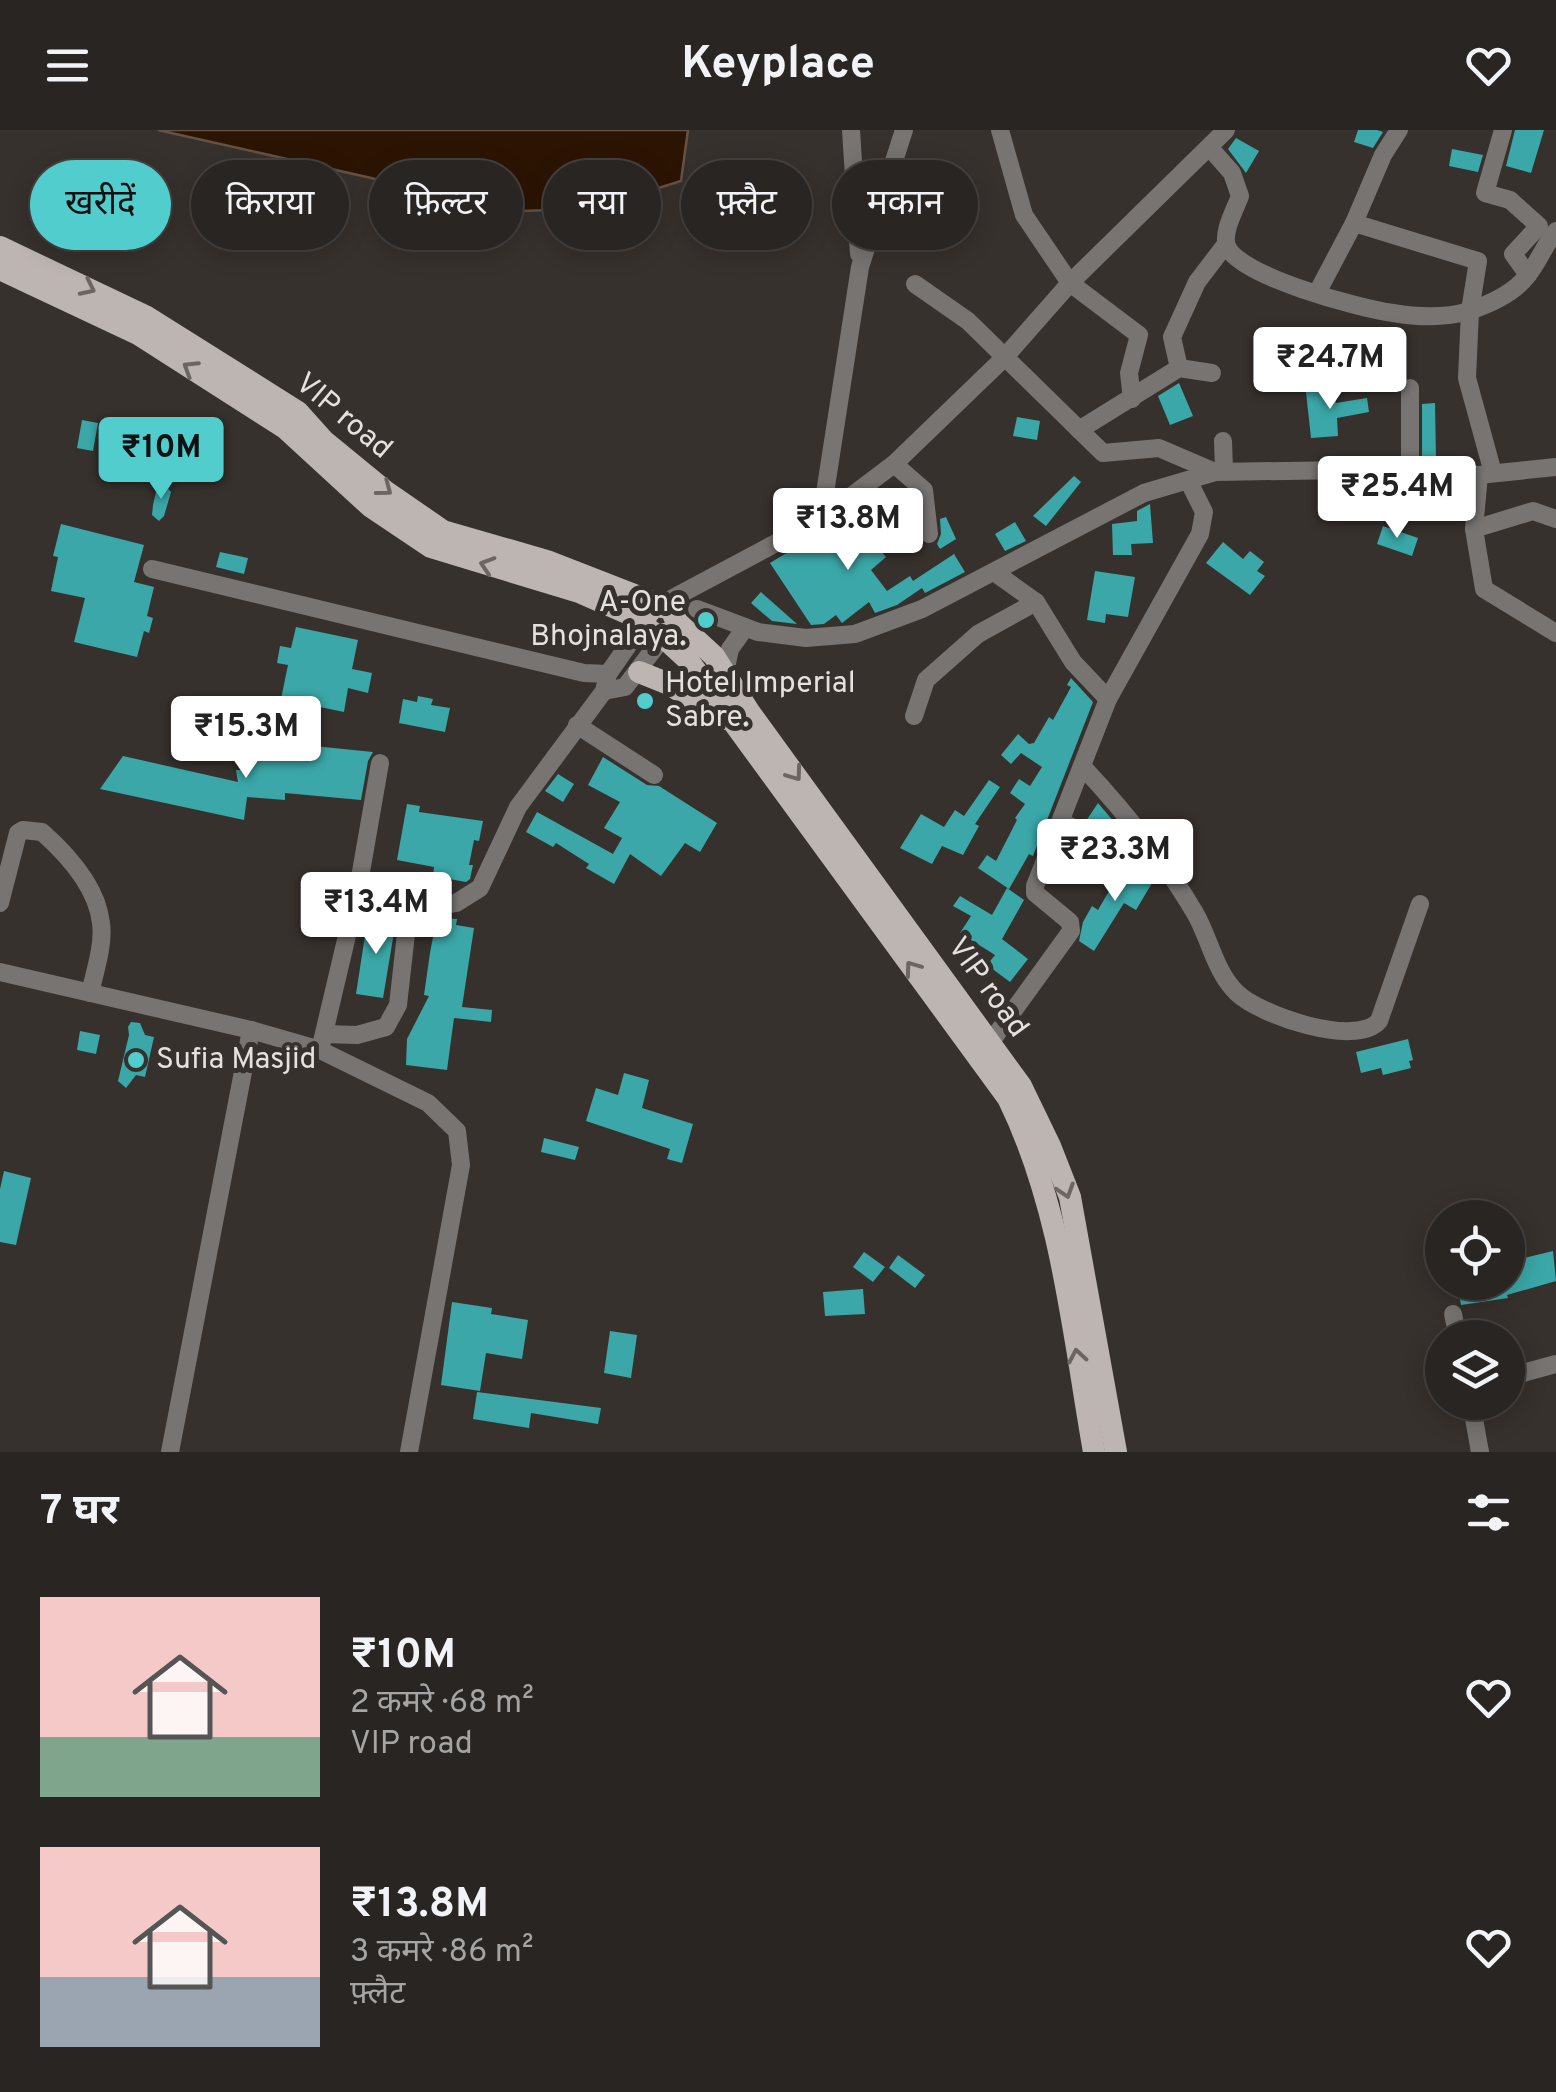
<!DOCTYPE html>
<html lang="hi">
<head>
<meta charset="utf-8">
<style>
	body { margin:0; font-family:Overpass,"Noto Sans Devanagari",sans-serif; background:#312d2a; color:#f1f3f6; height:100vh; display:flex; flex-direction:column; font-size:38px; white-space:nowrap }
	* { box-sizing:border-box; margin:0 }
	p { font-size:32px; color:#a5a5a5 }
	.icon { flex:none; width:55px; height:55px; fill:none; stroke:currentColor; stroke-width:2; stroke-linecap:round; stroke-linejoin:round }
	.map { position:relative; height:1322px; overflow:hidden }
	.panel { display:flex; flex-direction:column; background:#292522; flex:1 }
	.panel>* { flex:none }
	.guide { position:absolute; left:30px; top:30px; width:1000px; height:90px; display:flex; gap:20px }
	.buttons { position:absolute; left:1425px; top:1070px; display:grid; gap:20px }
	.buttons a { display:grid; place-items:center; width:100px; height:100px; border-radius:50%; background:#292522; box-shadow:0 5px 25px #0003,0 0 0 2px #454240; font-size:50px }
	.price { position:absolute; translate:-50% -85px; padding:0 22px; border-radius:10px; background:#fff; color:#222; font-size:32px; line-height:65px; filter:drop-shadow(0 2px 5px #0008) }
	.price::after { content:''; position:absolute; left:50%; top:60px; width:30px; height:22px; margin-left:-15px; background:inherit; clip-path:polygon(0 0,100% 0,50% 100%) }
	.price.on { background:#52cdcd; color:#111 }
	ul { padding:0; list-style:none }
	li { display:flex; align-items:center; gap:30px; height:250px; padding:0 40px }
	li span { display:grid; place-items:center; flex:none; width:280px; height:200px; border-radius:0px; color:#555 }
	li>.icon { margin-inline-start:auto }
	span .icon { width:120px; height:120px; fill:#fffc; stroke-width:1 }
	li b { font-size:42px }
	h2 { display:flex; justify-content:space-between; align-items:center; height:120px; padding:0 40px; font-size:42px }
	.pill { padding:0 35px; border-radius:45px; background:#292522; box-shadow:0 5px 25px #0003,0 0 0 2px #454240; font-size:35px; line-height:90px }
	.pill.on { background:#52cdcd; color:#111 }
	header { display:flex; justify-content:space-between; align-items:center; height:130px; padding:0 40px; background:#292522; font-size:45px; font-weight:700 }
	.map>svg:first-child { display:block }
	.water { fill:#2c1403; stroke:#645245; stroke-width:2.5 }
	.building { fill:#3ba7a8 }
	.lines { fill:none; stroke-linecap:round; stroke-linejoin:round }
	.minor { stroke:#777472; stroke-width:18 }
	.major { stroke:#bcb5b1; stroke-width:22 }
	.oneway { stroke:#6c6662 }
	.poi-dot { fill:#52cdcd; stroke:#37312d; stroke-width:4 }
	.labels { text-anchor:middle; dominant-baseline:central; stroke-width:10; stroke-linejoin:round; paint-order:stroke }
	.street-label { font-size:30px; fill:#e5e1df; stroke:#37312d }
	.poi-label { font-size:30px; fill:#e5e1df; stroke:#37312d; text-anchor:start }
</style>
</head>
<body>
<header><svg class="icon" aria-label="menu" viewBox="0 0 24 24"><path d="M4 6h16M4 12h16M4 18h16"/></svg>Keyplace<svg class="icon" aria-label="heart" viewBox="0 0 24 24"><path d="M12 20l-8-8c-3-5 5-10 8-4 3-6 11-1 8 4z"/></svg></header>
<div class="map">
<svg width="1556" height="1322" viewBox="0 0 1556 1322">
	<rect width="100%" height="100%" fill="#37312d"/>
	<path class="water" d="M 158,0 L 688,0 L 681,51 L 591,79 L 518,81 Z"/>
	<g class="building">
		<path d="M 1358,0 L 1377,0 L 1383,2 L 1373,18 L 1354,12 Z"/>
		<path d="M 1515,0 L 1544,0 L 1531,43 L 1506,36 Z"/>
		<path d="M 1236,8 L 1259,21 L 1246,43 L 1228,19 Z"/>
		<path d="M 1452,19 L 1483,25 L 1478,42 L 1449,36 Z"/>
		<path d="M 1179,253 L 1193,286 L 1170,295 L 1158,266 Z"/>
		<path d="M 1334,259 L 1336,273 L 1367,268 L 1369,282 L 1337,288 L 1338,306 L 1311,308 L 1306,262 Z"/>
		<path d="M 1435,273 L 1436,329 L 1422,328 L 1422,274 Z"/>
		<path d="M 1017,287 L 1040,291 L 1037,310 L 1013,306 Z"/>
		<path d="M 82,290 L 98,293 L 93,321 L 77,318 Z"/>
		<path d="M 1074,346 L 1081,352 L 1046,396 L 1033,386 Z"/>
		<path d="M 164,354 L 171,362 L 164,386 L 159,391 L 152,385 L 153,375 L 157,358 Z"/>
		<path d="M 872,366 L 877,372 L 855,390 L 886,427 L 871,440 L 887,461 L 910,446 L 913,451 L 954,424 L 965,442 L 925,463 L 922,458 L 897,475 L 875,483 L 869,472 L 842,493 L 836,485 L 824,494 L 811,495 L 770,433 L 808,410 L 809,412 Z"/>
		<path d="M 1150,374 L 1153,413 L 1131,414 L 1132,425 L 1113,425 L 1112,394 L 1137,391 L 1137,381 Z"/>
		<path d="M 946,387 L 956,409 L 940,419 L 937,414 L 941,404 L 940,389 Z"/>
		<path d="M 1015,392 L 1026,411 L 1005,421 L 995,404 Z"/>
		<path d="M 61,394 L 144,415 L 134,452 L 154,457 L 147,486 L 153,488 L 149,503 L 144,501 L 137,527 L 74,512 L 85,468 L 51,461 L 58,427 L 53,426 Z"/>
		<path d="M 1383,396 L 1418,408 L 1412,426 L 1377,414 Z"/>
		<path d="M 1223,412 L 1243,429 L 1250,421 L 1264,432 L 1257,441 L 1265,446 L 1250,465 L 1206,433 Z"/>
		<path d="M 220,422 L 248,428 L 244,444 L 216,437 Z"/>
		<path d="M 1095,441 L 1135,447 L 1128,487 L 1106,484 L 1105,493 L 1087,490 Z"/>
		<path d="M 761,462 L 797,494 L 772,491 L 751,473 Z"/>
		<path d="M 296,497 L 358,510 L 352,539 L 372,543 L 368,563 L 348,558 L 344,582 L 281,569 L 288,535 L 277,533 L 280,516 L 291,518 Z"/>
		<path d="M 1071,548 L 1093,572 L 1033,726 L 1029,724 L 1009,759 L 978,738 L 987,725 L 996,731 L 1017,690 L 1015,688 L 1025,674 L 1010,663 L 1019,649 L 1030,656 L 1042,637 L 1021,623 L 1011,634 L 1001,625 L 1018,604 L 1029,614 L 1034,613 L 1049,587 L 1053,590 L 1071,557 L 1067,555 Z"/>
		<path d="M 418,566 L 433,569 L 431,575 L 450,578 L 445,602 L 399,593 L 403,569 L 417,572 Z"/>
		<path d="M 294,614 L 373,622 L 368,631 L 361,670 L 285,663 L 285,670 L 247,667 L 244,690 L 100,659 L 123,626 L 238,652 L 236,640 L 251,640 L 252,627 L 293,629 Z"/>
		<path d="M 603,627 L 647,655 L 659,656 L 717,693 L 700,722 L 685,713 L 661,746 L 630,724 L 614,754 L 586,738 L 589,734 L 556,713 L 553,717 L 526,702 L 537,682 L 613,724 L 622,708 L 604,698 L 620,672 L 588,655 Z"/>
		<path d="M 558,644 L 574,654 L 563,672 L 545,661 Z"/>
		<path d="M 989,650 L 1000,657 L 975,694 L 979,696 L 963,725 L 942,716 L 932,734 L 900,718 L 921,684 L 944,697 L 955,680 L 964,686 Z"/>
		<path d="M 1098,673 L 1125,705 L 1121,711 L 1086,691 Z"/>
		<path d="M 407,674 L 420,676 L 419,682 L 483,691 L 479,711 L 474,710 L 469,735 L 473,735 L 470,749 L 466,752 L 433,746 L 434,737 L 397,730 Z"/>
		<path d="M 1066,710 L 1086,720 L 1079,736 L 1060,727 Z"/>
		<path d="M 1126,732 L 1155,748 L 1136,780 L 1124,773 L 1094,821 L 1079,811 L 1083,792 L 1092,776 L 1098,780 Z"/>
		<path d="M 1007,758 L 1024,770 L 1002,809 L 1028,829 L 1010,852 L 987,835 L 995,825 L 960,803 L 971,786 L 953,776 L 960,766 L 992,785 Z"/>
		<path d="M 368,786 L 396,790 L 383,868 L 356,864 Z"/>
		<path d="M 443,788 L 457,789 L 456,795 L 474,798 L 462,877 L 492,880 L 491,892 L 454,888 L 447,940 L 406,935 L 407,909 L 429,866 L 424,865 L 430,823 L 436,791 L 442,792 Z"/>
		<path d="M 131,892 L 140,893 L 145,905 L 154,907 L 145,947 L 136,945 L 126,958 L 118,951 L 129,905 L 128,897 Z"/>
		<path d="M 80,901 L 100,905 L 96,924 L 77,920 Z"/>
		<path d="M 1408,909 L 1413,930 L 1409,931 L 1411,938 L 1383,945 L 1381,938 L 1361,943 L 1356,922 Z"/>
		<path d="M 624,943 L 649,950 L 642,978 L 693,994 L 682,1033 L 667,1029 L 670,1019 L 586,991 L 596,958 L 618,965 Z"/>
		<path d="M 544,1008 L 579,1017 L 575,1030 L 541,1022 Z"/>
		<path d="M 4,1041 L 31,1048 L 16,1115 L 0,1112 L 0,1059 Z"/>
		<path d="M 1553,1121 L 1556,1151 L 1507,1165 L 1508,1168 L 1461,1175 L 1457,1152 L 1511,1152 L 1508,1132 Z"/>
		<path d="M 864,1122 L 885,1137 L 873,1152 L 853,1137 Z"/>
		<path d="M 898,1125 L 925,1145 L 915,1158 L 889,1138 Z"/>
		<path d="M 863,1159 L 865,1184 L 825,1186 L 823,1162 Z"/>
		<path d="M 452,1172 L 492,1178 L 491,1184 L 528,1190 L 522,1229 L 486,1223 L 480,1261 L 441,1255 Z"/>
		<path d="M 610,1201 L 637,1205 L 631,1248 L 604,1243 Z"/>
		<path d="M 477,1262 L 601,1278 L 598,1294 L 531,1283 L 529,1298 L 473,1289 Z"/>
	</g>
	<g class="lines">
		<g class="minor">
			<path d="M 851,0 L 859,124"/>
			<path d="M 1000,0 L 1024,85 L 1070,153 L 1139,205 L 1129,243 L 1132,269"/>
			<path d="M 1503,0 L 1485,63 L 1510,70 L 1539,96 L 1513,124 L 1528,145"/>
			<path d="M 1210,18 L 1232,43 L 1240,66 C 1235,80 1222,102 1227,116 C 1238,146 1361,179 1393,183 C 1417,187 1446,188 1469,181 C 1490,174 1514,163 1527,146 C 1539,132 1544,115 1556,101"/>
			<path d="M 1354,93 L 1478,131 L 1470,181 L 1467,248 L 1493,343"/>
			<path d="M 915,154 L 968,191 L 1103,323 L 1159,318 L 1215,342"/>
			<path d="M 1317,163 L 1354,93 L 1383,25 L 1399,0"/>
			<path d="M 1179,238 L 1172,207 L 1197,152 L 1226,114"/>
			<path d="M 1079,300 L 1179,238 L 1212,243"/>
			<path d="M 1223,311 L 1224,340"/>
			<path d="M 894,334 L 924,360 L 929,404"/>
			<path d="M 1410,339 L 1410,258"/>
			<path d="M 1479,345 L 1474,399 L 1484,459 L 1556,503"/>
			<path d="M 821,389 L 860,137 L 904,0"/>
			<path d="M 1474,399 L 1533,381 L 1556,389"/>
			<path d="M 152,439 L 584,543 L 608,544"/>
			<path d="M 994,442 L 1036,472 L 1073,532 L 1108,569"/>
			<path d="M 660,475 L 821,389 L 894,334 L 1004,228 L 1070,153 L 1226,0"/>
			<path d="M 697,479 L 758,502 L 806,508 L 855,504 L 922,479 L 1144,363 L 1215,342 L 1410,339 L 1479,345 L 1556,337"/>
			<path d="M 725,543 L 730,519 L 745,498"/>
			<path d="M 604,561 L 625,557 L 663,507"/>
			<path d="M 914,586 L 926,550 L 978,504 L 1036,472"/>
			<path d="M 577,595 L 654,645"/>
			<path d="M 1083,637 C 1124,681 1164,730 1195,783 C 1210,809 1215,842 1237,863 C 1260,885 1355,918 1379,891 L 1420,774"/>
			<path d="M 1061,691 L 1115,722"/>
			<path d="M 358,759 L 435,777 L 456,773 L 480,758 L 518,677 L 604,561 L 608,544 L 645,491"/>
			<path d="M 0,773 L 18,703 L 23,700 L 42,702 C 68,725 97,757 101,793 C 104,815 95,841 90,863"/>
			<path d="M 0,842 L 251,900 L 320,920 L 428,973 L 457,1001 L 461,1035 L 409,1322"/>
			<path d="M 324,904 L 357,905 L 386,897 L 398,875 L 407,795"/>
			<path d="M 990,913 L 1071,801 L 1070,792 L 1035,763 L 1035,756 L 1108,569 L 1200,404 L 1204,382 L 1189,352"/>
			<path d="M 320,920 L 358,759 L 380,633"/>
			<path d="M 1453,1184 L 1458,1208"/>
			<path d="M 1508,1247 L 1556,1234"/>
			<path d="M 1471,1272 L 1480,1322"/>
			<path d="M 170,1322 L 251,900"/>
		</g>
		<g class="major">
			<path d="M 0,117 L 147,187 L 298,282 L 324,311 L 385,361 L 443,401 L 547,431 L 660,475"/>
			<path d="M 0,139 L 138,204 L 285,298 L 370,376 L 431,417 L 579,462 L 645,491"/>
			<path d="M 677,492 L 672,502 L 658,506 L 646,498 L 645,487 L 654,476 L 670,478 L 677,492 L 714,526 L 750,583 L 1021,956 L 1050,1016 L 1070,1067 L 1116,1322"/>
			<path d="M 663,507 L 687,529 L 704,552 L 1008,968 C 1062,1078 1073,1203 1094,1322"/>
			<path d="M 639,542 L 669,554 L 723,589"/>
		</g>
	</g>
	<defs><path id="oneway-chevron" d="M-2-3.5L2.5 0L-2 3.5" fill="none" stroke-width="1.6" stroke-linecap="round" stroke-linejoin="round" transform="scale(2.5)"/></defs>
	<g class="oneway">
		<use href="#oneway-chevron" transform="translate(88 158) rotate(26)"/>
		<use href="#oneway-chevron" transform="translate(190 238) rotate(-148)"/>
		<use href="#oneway-chevron" transform="translate(385 359) rotate(37)"/>
		<use href="#oneway-chevron" transform="translate(487 435) rotate(-162)"/>
		<use href="#oneway-chevron" transform="translate(795 644) rotate(54)"/>
		<use href="#oneway-chevron" transform="translate(912 838) rotate(-126)"/>
		<use href="#oneway-chevron" transform="translate(1066 1061) rotate(72)"/>
		<use href="#oneway-chevron" transform="translate(1077 1226) rotate(-100)"/>
	</g>
	<g class="poi-dot">
		<circle cx="706" cy="490" r="10"/>
		<circle cx="645" cy="571" r="10"/>
		<circle cx="136" cy="930" r="10"/>
	</g>
	<g class="labels">
		<g class="street-label">
			<text transform="translate(343 287) rotate(40)">VIP road</text>
			<text transform="translate(987 858) rotate(54)">VIP road</text>
		</g>
		<g class="poi-label">
			<text x="686" y="473" text-anchor="end">A-One<tspan x="686" dy="34">Bhojnalaya.</tspan></text>
			<text x="665" y="554">Hotel Imperial<tspan x="665" dy="34">Sabre.</tspan></text>
			<text x="156" y="930">Sufia Masjid</text>
		</g>
	</g>
</svg>
<div class="buttons">
<a><svg class="icon" aria-label="locate" viewBox="0 0 24 24"><circle cx="12" cy="12" r="6"/><path d="M12 2v4M12 18v4M2 12h4M18 12h4"/></svg></a>
<a><svg class="icon" aria-label="layers" viewBox="0 0 24 24"><path d="M12 4l9 5-9 5-9-5zM3 14l9 5 9-5"/></svg></a>
</div>
<b class="price" style="left:1330px;top:282px">₹24.7M</b>
<b class="price on" style="left:161px;top:372px">₹10M</b>
<b class="price" style="left:1397px;top:411px">₹25.4M</b>
<b class="price" style="left:848px;top:443px">₹13.8M</b>
<b class="price" style="left:246px;top:651px">₹15.3M</b>
<b class="price" style="left:1115px;top:774px">₹23.3M</b>
<b class="price" style="left:376px;top:827px">₹13.4M</b>
<div class="guide">
<a class="pill on">खरीदें</a>
<a class="pill">किराया</a>
<a class="pill">फ़िल्टर</a>
<a class="pill">नया</a>
<a class="pill">फ़्लैट</a>
<a class="pill">मकान</a>
</div>
</div>
<section class="panel">
<h2>7 घर<svg class="icon" aria-label="filters" viewBox="0 0 24 24"><path d="M4 7h16M4 17h16"/><circle cx="9" cy="7" r="2"/><circle cx="15" cy="17" r="2"/></svg></h2>
<ul>
<li><span style="background:linear-gradient(#f6c9c9 70%,#7fa58c 0)"><svg class="icon" aria-label="home" viewBox="0 0 24 24"><path d="M3 11l9-7 9 7M6 9v11h12V9"/></svg></span><div><b>₹10M</b><p>2 कमरे · 68 m²</p><p>VIP road</p></div><svg class="icon" aria-label="heart" viewBox="0 0 24 24"><path d="M12 20l-8-8c-3-5 5-10 8-4 3-6 11-1 8 4z"/></svg></li>
<li><span style="background:linear-gradient(#f6c9c9 65%,#9aa5b1 0)"><svg class="icon" aria-label="home" viewBox="0 0 24 24"><path d="M3 11l9-7 9 7M6 9v11h12V9"/></svg></span><div><b>₹13.8M</b><p>3 कमरे · 86 m²</p><p>फ़्लैट</p></div><svg class="icon" aria-label="heart" viewBox="0 0 24 24"><path d="M12 20l-8-8c-3-5 5-10 8-4 3-6 11-1 8 4z"/></svg></li>
</ul>
</section>
</body>
</html>
